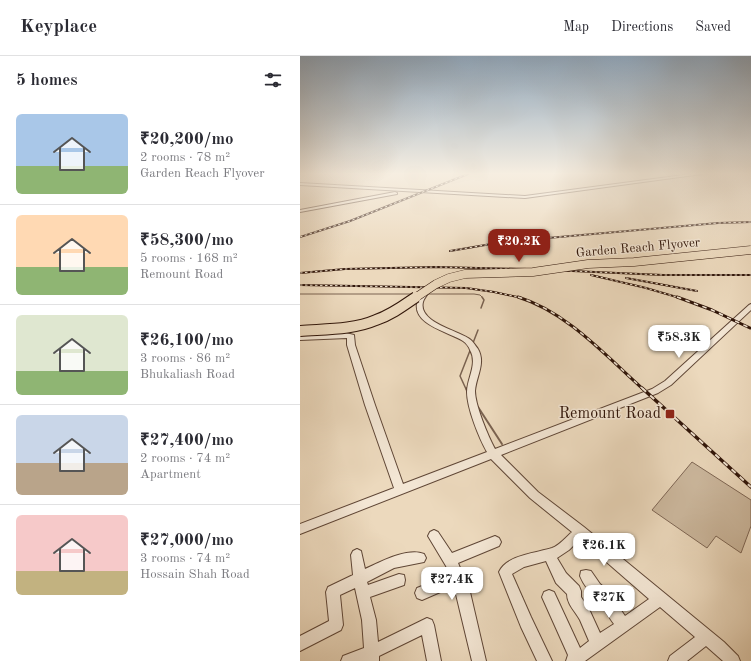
<!DOCTYPE html>
<html lang="en">
<head>
<meta charset="utf-8">
<style>
	body { margin:0; font-family:"Old Standard TT",serif; background:#f7f7f7; color:#2b2b33; height:100vh; display:flex; flex-direction:column; font-size:15px; white-space:nowrap }
	* { box-sizing:border-box; margin:0 }
	p { font-size:13px; color:#7c7c81 }
	.icon { flex:none; width:22px; height:22px; fill:none; stroke:currentColor; stroke-width:2; stroke-linecap:round; stroke-linejoin:round }
	.map { position:relative; flex:1; overflow:hidden }
	.sheet { display:flex; flex-direction:column; background:#fff; width:300px }
	.sheet>* { flex:none }
	.price { position:absolute; translate:-50% -34px; padding:0 9px; border-radius:8px; background:#fff; color:#222; font-size:13px; line-height:26px; filter:drop-shadow(0 1px 2px #0008) }
	.price::after { content:''; position:absolute; left:50%; top:24px; width:12px; height:9px; margin-left:-6px; background:inherit; clip-path:polygon(0 0,100% 0,50% 100%) }
	.price.on { background:#8f2418; color:#fff }
	ul { padding:0; list-style:none }
	li { display:flex; align-items:center; gap:12px; height:100px; padding:0 16px }
	li+li { border-top:1px solid #e1e1e2 }
	li span { display:grid; place-items:center; flex:none; width:112px; height:80px; border-radius:6px; color:#555 }
	li>.icon { margin-inline-start:auto }
	span .icon { width:48px; height:48px; fill:#fffc; stroke-width:1 }
	li b { font-size:17px }
	h2 { display:flex; justify-content:space-between; align-items:center; height:48px; padding:0 16px; font-size:17px }
	header { display:flex; align-items:center; gap:24px; box-sizing:border-box; height:56px; padding:0 20px; background:#fff; border-bottom:1px solid #e1e1e2 }
	header strong { font-size:19px }
	nav { display:flex; gap:22px; margin-inline-start:auto; font-size:14px }
	main { display:flex; flex:1; min-height:0 }
	.map>svg:first-child { display:block }
	.green { fill:#ccb89e; stroke:#7e6654 }
	.lines { fill:none; stroke-linecap:round; stroke-linejoin:round }
	.stream-far2 { stroke:#7a6250; stroke-width:1 }
	.stream-far1 { stroke:#7a6250; stroke-width:1.5 }
	.stream { stroke:#7a6250; stroke-width:2 }
	.minor-casing { stroke:#5f4636; stroke-width:2 }
	.minor { fill:#f3e6d4; fill-rule:evenodd }
	.rail-far2-casing { stroke:#301509; stroke-width:2 }
	.rail-far1-casing { stroke:#301509; stroke-width:3 }
	.rail-casing { stroke:#301509; stroke-width:3.5 }
	.rail-far2 { stroke:#f3e6d4; stroke-width:1; stroke-dasharray:2.5; stroke-linecap:butt }
	.rail-far1 { stroke:#f3e6d4; stroke-width:1.5; stroke-dasharray:4.5; stroke-linecap:butt }
	.rail { stroke:#f3e6d4; stroke-width:2; stroke-dasharray:5.5; stroke-linecap:butt }
	.major-bridge-far1-casing { stroke:#301509; stroke-width:9; stroke-linecap:butt }
	.major-bridge-casing { stroke:#301509; stroke-width:12; stroke-linecap:butt }
	.major-bridge-far1 { stroke:#ecd9bd; stroke-width:8 }
	.major-bridge { stroke:#ecd9bd; stroke-width:10 }
	.poi-dot { fill:#8f2418; stroke:#f3e6d4; stroke-width:1.5 }
	.labels { text-anchor:middle; dominant-baseline:central; stroke-width:3; stroke-linejoin:round; paint-order:stroke }
	.far-street-label { font-size:13px; fill:#301509; stroke:#f3e6d4 }
	.poi-label { font-size:16px; fill:#301509; stroke:#f3e6d4; text-anchor:end }
</style>
</head>
<body>
<header>
<strong>Keyplace</strong>
<nav><a>Map</a><a>Directions</a><a>Saved</a></nav>
</header>
<main>
<section class="sheet">
<h2>5 homes<svg class="icon" aria-label="filters" viewBox="0 0 24 24"><path d="M4 7h16M4 17h16"/><circle cx="9" cy="7" r="2"/><circle cx="15" cy="17" r="2"/></svg></h2>
<ul>
<li><span style="background:linear-gradient(#a9c7e8 65%,#8fb573 0)"><svg class="icon" aria-label="home" viewBox="0 0 24 24"><path d="M3 11l9-7 9 7M6 9v11h12V9"/></svg></span><div><b>₹20,200/mo</b><p>2 rooms · 78 m²</p><p>Garden Reach Flyover</p></div></li>
<li><span style="background:linear-gradient(#ffd9b3 65%,#8fb573 0)"><svg class="icon" aria-label="home" viewBox="0 0 24 24"><path d="M3 11l9-7 9 7M6 9v11h12V9"/></svg></span><div><b>₹58,300/mo</b><p>5 rooms · 168 m²</p><p>Remount Road</p></div></li>
<li><span style="background:linear-gradient(#dfe7d0 70%,#8fb573 0)"><svg class="icon" aria-label="home" viewBox="0 0 24 24"><path d="M3 11l9-7 9 7M6 9v11h12V9"/></svg></span><div><b>₹26,100/mo</b><p>3 rooms · 86 m²</p><p>Bhukaliash Road</p></div></li>
<li><span style="background:linear-gradient(#c9d6e8 60%,#b9a48a 0)"><svg class="icon" aria-label="home" viewBox="0 0 24 24"><path d="M3 11l9-7 9 7M6 9v11h12V9"/></svg></span><div><b>₹27,400/mo</b><p>2 rooms · 74 m²</p><p>Apartment</p></div></li>
<li><span style="background:linear-gradient(#f6c9c9 70%,#c2b280 0)"><svg class="icon" aria-label="home" viewBox="0 0 24 24"><path d="M3 11l9-7 9 7M6 9v11h12V9"/></svg></span><div><b>₹27,000/mo</b><p>3 rooms · 74 m²</p><p>Hossain Shah Road</p></div></li>
</ul>
</section>
<div class="map">
<svg width="451" height="605" viewBox="0 0 451 605">
	<rect width="100%" height="100%" fill="#ecd9bd"/>
	<filter id="stains"><feTurbulence type="fractalNoise" baseFrequency=".005" numOctaves="4"/><feColorMatrix values="0 0 0 0 .2 0 0 0 0 .09 0 0 0 0 .02 0 0 0 .5 -.17"/></filter>
	<radialGradient id="worn" r=".72"><stop offset=".6" stop-color="#630" stop-opacity="0"/><stop offset="1" stop-color="#630" stop-opacity=".3"/></radialGradient>
	<path class="green" d="M 392,406 L 451,444 L 451,470 L 441,497 L 416,480 L 407,492 L 352,454 Z"/>
	<g class="lines">
		<g class="stream-far2">
			<path d="M 0,238 L 112,238"/>
			<path d="M 126,238 L 174,238 L 180,239 L 183,242"/>
		</g>
		<g class="stream-far1">
			<path d="M 181,252 L 184,244 L 182,241"/>
			<path d="M 173,287 L 178,274"/>
			<path d="M 166,333 L 160,320 L 171,292"/>
		</g>
		<g class="stream">
			<path d="M 166,332 L 167,335"/>
			<path d="M 178,351 L 202,388"/>
		</g>
		<defs>
			<g id="minor">
				<path d="M 391,118 L 402,118 L 225,142 L 0,129 L 0,127 L 225,140 Z"/>
				<path d="M 95,136 L 97,137 L 97,138 L 0,156 L 0,154 Z"/>
				<path d="M 128,231 L 131,233 C 129,237 124,242 123,246 C 118,266 156,274 168,282 C 172,284 175,289 178,293 C 186,307 176,321 175,335 C 175,349 188,380 195,393 L 352,333 L 365,325 L 449,249 L 451,248 L 451,254 L 371,329 L 358,337 L 201,399 L 238,436 L 284,471 L 424,586 L 438,600 L 440,605 L 423,605 L 406,590 L 387,605 L 368,605 L 370,600 L 395,581 L 360,551 L 285,605 L 266,605 L 268,599 L 242,541 L 244,536 L 249,534 L 254,536 L 280,592 L 289,585 C 286,578 283,571 280,564 C 275,555 267,548 267,538 L 256,527 L 246,505 L 224,511 L 212,518 L 231,561 L 252,605 L 237,605 L 221,571 L 199,516 C 206,499 237,497 252,492 C 260,489 266,481 272,476 L 230,442 L 191,403 L 0,478 L 0,468 L 94,432 L 65,349 L 47,289 L 47,282 L 0,284 L 0,280 L 46,277 L 54,279 L 55,289 L 75,349 L 103,428 L 187,396 C 179,382 167,352 167,336 C 167,322 178,308 170,294 C 169,291 166,287 163,285 C 149,276 113,269 117,247 C 117,242 123,236 126,232 ZM 280,483 L 349,543 L 325,560 L 307,534 L 300,528 L 291,515 L 286,514 L 281,515 L 280,520 C 284,530 290,536 297,543 C 303,550 308,560 314,568 L 300,577 L 289,553 L 281,541 L 281,535 L 279,530 L 266,517 L 257,502 L 269,494 Z"/>
				<path d="M 134,474 L 138,476 L 152,497 L 195,480 L 199,482 L 201,486 L 199,490 L 158,507 L 170,536 L 186,605 L 172,605 L 154,530 L 122,544 L 117,542 L 115,537 L 117,532 L 150,519 L 146,510 L 128,480 L 130,476 Z"/>
				<path d="M 57,493 L 61,495 L 65,513 C 80,506 108,491 124,498 L 126,502 L 124,506 L 94,512 L 67,526 L 68,529 L 99,518 L 104,519 L 105,524 L 104,529 L 70,541 L 76,564 L 78,586 L 127,562 L 132,564 L 134,569 L 141,605 L 127,605 L 122,579 L 79,600 L 79,605 L 41,605 L 43,600 L 64,592 L 62,564 L 55,532 L 40,539 L 43,569 L 41,574 L 0,595 L 0,580 L 29,565 L 26,536 L 28,531 L 53,519 L 51,499 L 53,495 Z"/>
			</g>
		</defs>
		<use href="#minor" class="minor-casing"/>
		<use href="#minor" class="minor"/>
		<defs>
			<g id="rail-far2">
				<path d="M 0,181 L 50,165 L 168,118"/>
				<path d="M 150,195 L 203,186 L 418,167 L 451,166"/>
				<path d="M 0,217 L 45,213 L 136,211 L 227,213 L 363,219 L 451,219"/>
				<path d="M 291,219 L 346,232 L 380,242"/>
				<path d="M 326,222 L 397,235"/>
				<path d="M 0,229 L 166,232 L 194,236 L 222,242"/>
			</g>
			<g id="rail-far1">
				<path d="M 218,241 C 267,256 306,300 343,333"/>
				<path d="M 377,241 L 412,254 L 450,272"/>
			</g>
			<path id="rail" d="M 342,332 L 451,431"/>
		</defs>
		<use href="#rail-far2" class="rail-far2-casing"/>
		<use href="#rail-far1" class="rail-far1-casing"/>
		<use href="#rail" class="rail-casing"/>
		<use href="#rail-far2" class="rail-far2"/>
		<use href="#rail-far1" class="rail-far1"/>
		<use href="#rail" class="rail"/>
		<defs>
			<path id="major-bridge-far1" d="M 115,242 L 136,228 L 149,222 L 165,218 L 233,216 L 288,208 L 334,206 L 451,194"/>
			<path id="major-bridge" d="M 0,275 C 25,273 53,274 76,264 C 91,259 103,250 116,241"/>
		</defs>
		<use href="#major-bridge-far1" class="major-bridge-far1-casing"/>
		<use href="#major-bridge" class="major-bridge-casing"/>
		<use href="#major-bridge-far1" class="major-bridge-far1"/>
		<use href="#major-bridge" class="major-bridge"/>
	</g>
	<linearGradient id="sky" x2="0" y2="1"><stop stop-color="#90a8be"/><stop offset="0.58" stop-color="#f6eee1"/><stop offset="1" stop-color="#f6eee1" stop-opacity="0"/></linearGradient>
	<rect width="451" height="203" fill="url(#sky)"/>
	<rect class="poi-dot" x="365" y="353" width="10" height="10" rx="2"/>
	<g class="labels">
		<g class="far-street-label">
			<text transform="translate(338 192) rotate(-5)">Garden Reach Flyover</text>
		</g>
		<g class="poi-label">
			<text x="361" y="358">Remount Road</text>
		</g>
	</g>
	<rect width="100%" height="100%" filter="url(#stains)"/>
	<rect width="100%" height="100%" fill="url(#worn)"/>
</svg>
<b class="price on" style="left:219px;top:207px">₹20.2K</b>
<b class="price" style="left:379px;top:303px">₹58.3K</b>
<b class="price" style="left:304px;top:511px">₹26.1K</b>
<b class="price" style="left:152px;top:545px">₹27.4K</b>
<b class="price" style="left:309px;top:563px">₹27K</b>
</div>
</main>
</body>
</html>
